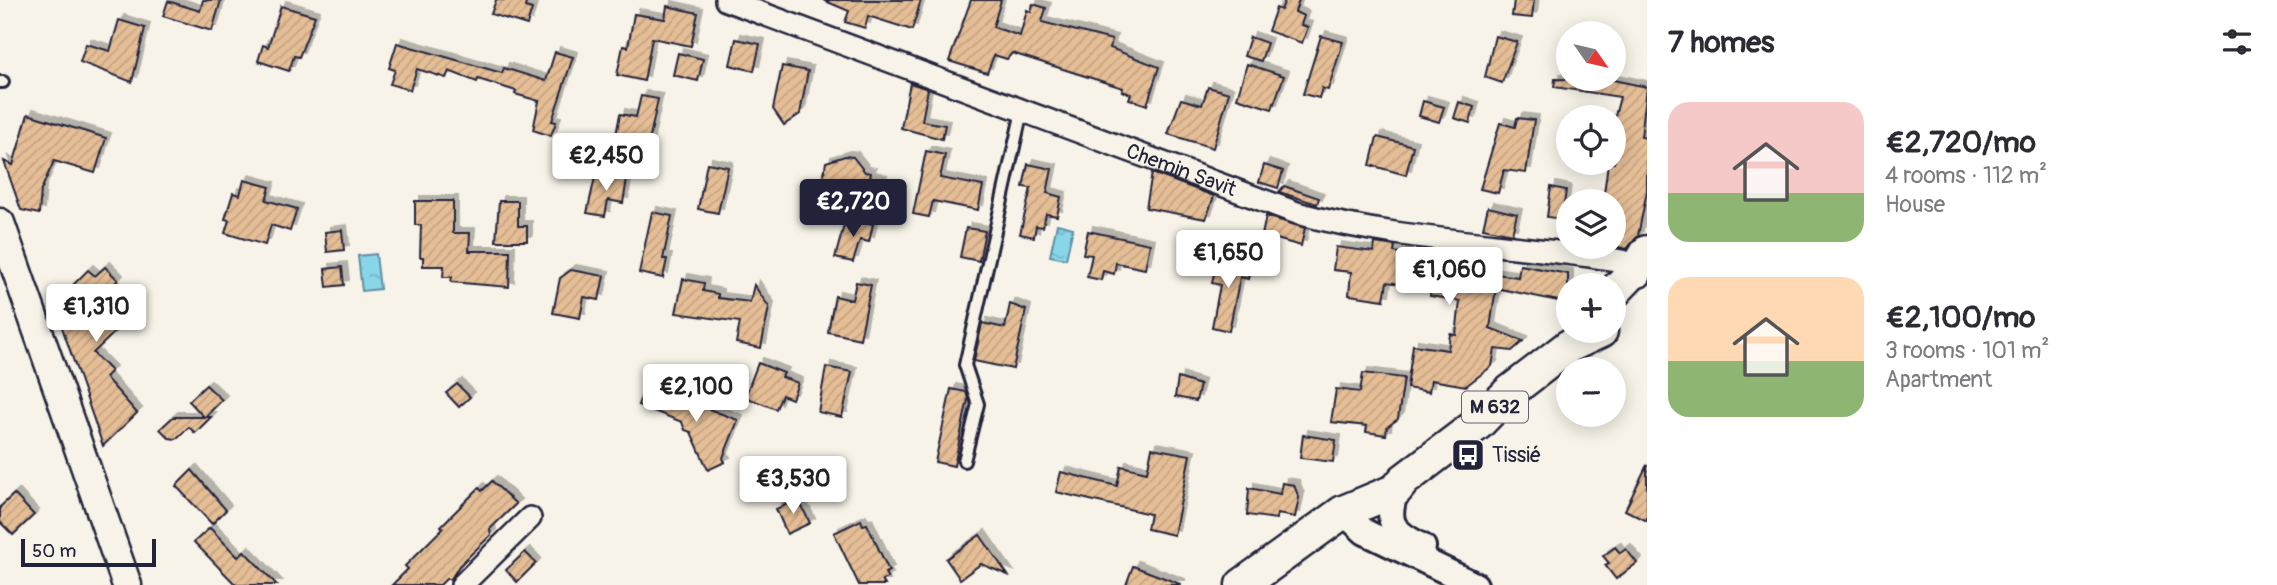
<!DOCTYPE html>
<html lang="en">
<head>
<meta charset="utf-8">
<style>
	body { margin:0; font-family:Pangolin,sans-serif; background:#f2f2f3; color:#2b2b33; height:100vh; display:flex; flex-direction:column; font-size:26px; white-space:nowrap }
	* { box-sizing:border-box; margin:0 }
	p { font-size:23px; color:#7c7c81 }
	.icon { flex:none; width:38px; height:38px; fill:none; stroke:currentColor; stroke-width:2; stroke-linecap:round; stroke-linejoin:round }
	.map { position:relative; flex:1; overflow:hidden }
	.sheet { display:flex; flex-direction:column; background:#fff; width:630px }
	.sheet>* { flex:none }
	.needle { width:46px; rotate:124deg }
	.controls { position:absolute; left:1556px; top:21px; display:grid; gap:14px }
	.controls a { display:grid; place-items:center; width:70px; height:70px; border-radius:50%; background:#fff; box-shadow:0 4px 18px #0003; font-size:35px }
	.scale { position:absolute; left:21px; bottom:18px; width:135px; box-sizing:border-box; padding-left:7px; border:4px solid #22223b; border-top:0; font-size:19px; line-height:24px; white-space:nowrap; color:#22223b; -webkit-text-stroke:5px #f7f3e8; paint-order:stroke }
	.price { position:absolute; translate:-50% -60px; padding:0 16px; border-radius:7px; background:#fff; color:#222; font-size:23px; line-height:46px; filter:drop-shadow(0 2px 4px #0008) }
	.price::after { content:''; position:absolute; left:50%; top:42px; width:21px; height:16px; margin-left:-10px; background:inherit; clip-path:polygon(0 0,100% 0,50% 100%) }
	.price.active { background:#22223b; color:#fff }
	ul { padding:0; list-style:none }
	li { display:flex; align-items:center; gap:21px; height:175px; padding:0 21px }
	li span { display:grid; place-items:center; flex:none; width:196px; height:140px; border-radius:21px; color:#555 }
	li>.icon { margin-inline-start:auto }
	span .icon { width:84px; height:84px; fill:#fffc; stroke-width:1 }
	li b { font-size:30px }
	h2 { display:flex; justify-content:space-between; align-items:center; height:84px; padding:0 21px; font-size:30px }
	main { display:flex; flex:1; min-height:0 }
	.map>svg:first-child { display:block }
	.water { fill:url(#water-ripples); stroke:#608ea3; stroke-width:2 }
	.building { fill:url(#building-hatch); stroke:#22223b; stroke-width:2; filter:url(#shadow) }
	.lines { fill:none; stroke-linecap:round; stroke-linejoin:round }
	.service-casing { stroke:#22223b; stroke-width:16 }
	.minor-casing { stroke:#22223b; stroke-width:26 }
	.tertiary-casing { stroke:#22223b; stroke-width:30 }
	.secondary-casing { stroke:#22223b; stroke-width:33 }
	.primary-casing { stroke:#22223b; stroke-width:37 }
	.service { stroke:#f7f3e8; stroke-width:10 }
	.minor { stroke:#f7f3e8; stroke-width:21 }
	.tertiary { stroke:#f7f3e8; stroke-width:24 }
	.secondary { stroke:#f7f3e8; stroke-width:28 }
	.primary { stroke:#f7f3e8; stroke-width:32 }
	.labels { text-anchor:middle; dominant-baseline:central; stroke-width:5; stroke-linejoin:round; paint-order:stroke }
	.shield { fill:#f7f3e8; stroke:#62616f; stroke-width:2 }
	.shield-label { font-size:19px; font-weight:bold; fill:#22223b }
	.street-label { font-size:21px; fill:#22223b; stroke:#f7f3e8 }
	.poi-label { font-size:21px; fill:#22223b; stroke:#f7f3e8; text-anchor:start }
</style>
</head>
<body>
<main>
<div class="map">
<svg width="1647" height="585" viewBox="0 0 1647 585">
	<defs>
		<pattern id="water-ripples" width="26" height="14" patternUnits="userSpaceOnUse" patternTransform="scale(1.75)"><rect width="26" height="14" fill="#89d6e9"/><path d="M2 4q2-2 4 0t4 0M15 11q2-2 4 0t4 0" fill="none" stroke="#76b7c9"/></pattern>
		<pattern id="building-hatch" width="6" height="6" patternUnits="userSpaceOnUse" patternTransform="scale(1.75)"><rect width="6" height="6" fill="#e5be96"/><path d="M-1 1l2-2M0 6l6-6M5 7l2-2" fill="none" stroke="#c4a382"/></pattern>
		<filter id="shadow"><feDropShadow dx="5" dy="-5" stdDeviation="0" flood-color="#0004"/></filter>
	</defs>
	<rect width="100%" height="100%" fill="#f7f3e8"/>
	<filter id="ink" filterUnits="userSpaceOnUse"><feTurbulence type="fractalNoise" baseFrequency=".0143" numOctaves="2"/><feDisplacementMap in="SourceGraphic" scale="14" xChannelSelector="R" yChannelSelector="G"/><feConvolveMatrix kernelMatrix="1 2 1 2 8 2 1 2 1" color-interpolation-filters="sRGB"/></filter>
	<g filter="url(#ink)">
		<g class="water">
			<path d="M 1057,224 L 1073,228 L 1066,259 L 1050,256 Z"/>
			<path d="M 376,254 L 380,289 L 362,291 L 358,256 Z"/>
		</g>
		<g class="building">
			<path d="M 203,0 L 221,0 L 212,31 L 163,16 L 168,1 L 200,11 Z"/>
			<path d="M 496,0 L 527,0 L 525,7 L 532,9 L 527,25 L 491,14 Z"/>
			<path d="M 823,0 L 921,0 L 912,30 L 868,16 L 865,28 L 845,22 L 849,11 Z"/>
			<path d="M 971,0 L 1001,0 L 993,27 L 1020,36 L 1027,10 L 1031,12 L 1033,4 L 1046,8 L 1042,22 L 1112,40 L 1110,48 L 1159,67 L 1147,105 L 1129,99 L 1131,94 L 1122,91 L 1123,88 L 1012,53 L 1007,59 L 994,55 L 987,73 L 949,61 Z"/>
			<path d="M 1285,0 L 1299,0 L 1295,12 L 1304,16 L 1301,25 L 1308,27 L 1302,43 L 1268,31 L 1276,8 L 1281,10 Z"/>
			<path d="M 1514,0 L 1534,0 L 1532,18 L 1512,16 Z"/>
			<path d="M 281,6 L 315,16 L 299,57 L 294,56 L 289,71 L 258,61 L 263,45 L 268,47 Z"/>
			<path d="M 667,6 L 698,13 L 691,46 L 652,38 L 644,81 L 617,75 L 623,46 L 628,47 L 634,14 L 665,19 Z"/>
			<path d="M 119,20 L 145,28 L 132,82 L 80,62 L 86,44 L 110,51 Z"/>
			<path d="M 1321,36 L 1343,42 L 1328,90 L 1322,88 L 1319,98 L 1303,94 Z"/>
			<path d="M 1495,36 L 1517,42 L 1502,83 L 1485,77 Z"/>
			<path d="M 1250,37 L 1267,43 L 1261,61 L 1244,56 Z"/>
			<path d="M 736,39 L 760,44 L 754,71 L 730,65 Z"/>
			<path d="M 397,43 L 502,73 L 504,68 L 546,81 L 555,52 L 573,57 L 552,121 L 556,122 L 551,136 L 533,130 L 539,101 L 515,94 L 516,91 L 478,79 L 477,82 L 449,71 L 446,78 L 417,69 L 410,90 L 390,84 L 395,70 L 389,68 Z"/>
			<path d="M 678,53 L 703,59 L 698,81 L 673,75 Z"/>
			<path d="M 1247,64 L 1284,76 L 1272,109 L 1237,98 Z"/>
			<path d="M 782,66 L 808,71 L 800,114 L 784,125 L 773,109 Z"/>
			<path d="M 1555,79 L 1613,80 L 1647,87 L 1641,137 L 1647,138 L 1647,191 L 1638,236 L 1627,249 L 1614,246 L 1614,201 L 1603,201 L 1608,163 L 1614,163 L 1620,139 L 1614,137 L 1614,120 L 1620,97 L 1554,87 Z"/>
			<path d="M 910,83 L 928,89 L 922,121 L 945,125 L 942,139 L 901,128 Z"/>
			<path d="M 1208,87 L 1229,93 L 1213,148 L 1168,134 L 1181,99 L 1202,105 Z"/>
			<path d="M 641,96 L 658,99 L 644,166 L 627,162 L 630,149 L 614,146 L 620,114 L 636,117 Z"/>
			<path d="M 1423,101 L 1444,107 L 1439,122 L 1419,116 Z"/>
			<path d="M 1459,102 L 1474,107 L 1470,123 L 1454,118 Z"/>
			<path d="M 28,114 L 106,138 L 95,173 L 54,161 L 41,190 L 39,214 L 21,210 L 4,161 L 13,165 Z"/>
			<path d="M 1517,118 L 1534,120 L 1526,173 L 1504,170 L 1498,193 L 1480,189 L 1500,123 L 1515,127 Z"/>
			<path d="M 1377,137 L 1413,146 L 1406,175 L 1370,165 Z"/>
			<path d="M 926,151 L 945,155 L 940,178 L 983,186 L 978,210 L 933,201 L 929,217 L 913,214 Z"/>
			<path d="M 845,156 L 853,157 L 865,172 L 871,173 L 870,177 L 882,180 L 879,197 L 822,185 L 826,162 Z"/>
			<path d="M 707,163 L 728,167 L 718,213 L 698,209 Z"/>
			<path d="M 1028,164 L 1052,169 L 1047,193 L 1061,197 L 1057,216 L 1046,214 L 1043,227 L 1036,226 L 1034,237 L 1020,234 L 1031,188 L 1023,187 Z"/>
			<path d="M 1264,165 L 1283,171 L 1278,188 L 1259,182 Z"/>
			<path d="M 596,173 L 627,179 L 623,203 L 608,200 L 605,216 L 587,213 Z"/>
			<path d="M 1152,173 L 1214,196 L 1206,219 L 1146,208 Z"/>
			<path d="M 244,180 L 270,187 L 266,200 L 297,209 L 290,231 L 271,225 L 265,245 L 225,233 L 229,220 L 225,219 L 233,193 L 240,195 Z"/>
			<path d="M 1284,186 L 1319,198 L 1317,204 L 1279,192 Z"/>
			<path d="M 1551,187 L 1566,190 L 1562,219 L 1547,217 Z"/>
			<path d="M 415,201 L 453,201 L 453,233 L 470,233 L 469,251 L 510,251 L 509,287 L 451,282 L 452,277 L 443,277 L 444,266 L 423,266 L 423,257 L 420,257 L 421,225 L 415,225 Z"/>
			<path d="M 499,201 L 518,201 L 518,226 L 527,226 L 527,241 L 496,241 Z"/>
			<path d="M 1488,207 L 1517,214 L 1512,234 L 1483,228 Z"/>
			<path d="M 652,212 L 672,216 L 663,259 L 667,259 L 663,278 L 639,273 Z"/>
			<path d="M 1266,216 L 1305,228 L 1301,246 L 1262,235 Z"/>
			<path d="M 846,218 L 873,224 L 869,242 L 860,240 L 853,262 L 835,258 Z"/>
			<path d="M 966,228 L 985,231 L 979,261 L 960,257 Z"/>
			<path d="M 342,230 L 344,250 L 327,252 L 325,232 Z"/>
			<path d="M 1088,231 L 1150,244 L 1145,269 L 1116,263 L 1114,274 L 1103,271 L 1101,280 L 1087,277 L 1092,255 L 1083,254 Z"/>
			<path d="M 1375,243 L 1395,246 L 1394,252 L 1405,254 L 1404,261 L 1446,266 L 1447,262 L 1461,264 L 1461,269 L 1518,277 L 1520,265 L 1568,274 L 1568,303 L 1496,288 L 1490,328 L 1523,341 L 1512,351 L 1495,349 L 1492,366 L 1466,386 L 1431,380 L 1429,392 L 1407,388 L 1413,345 L 1448,350 L 1450,334 L 1456,335 L 1460,301 L 1430,296 L 1431,289 L 1424,287 L 1387,282 L 1384,300 L 1349,295 L 1351,272 L 1333,270 L 1336,247 L 1374,252 Z"/>
			<path d="M 1217,258 L 1251,264 L 1248,279 L 1240,277 L 1229,331 L 1212,327 L 1220,285 L 1212,283 Z"/>
			<path d="M 105,267 L 118,280 L 113,285 L 137,311 L 93,353 L 111,371 L 105,377 L 137,413 L 103,446 L 54,304 L 88,270 L 95,276 Z"/>
			<path d="M 342,267 L 344,285 L 327,287 L 325,269 Z"/>
			<path d="M 571,270 L 604,276 L 599,300 L 584,297 L 580,318 L 553,313 L 560,278 Z"/>
			<path d="M 683,279 L 704,283 L 703,291 L 718,294 L 718,298 L 750,302 L 754,285 L 769,307 L 761,348 L 736,343 L 740,322 L 676,313 Z"/>
			<path d="M 856,282 L 871,285 L 860,339 L 828,332 L 835,296 L 852,300 Z"/>
			<path d="M 1010,304 L 1026,310 L 1013,369 L 974,361 L 982,323 L 1005,328 Z"/>
			<path d="M 758,363 L 784,373 L 782,377 L 798,383 L 792,399 L 782,395 L 776,409 L 745,397 Z"/>
			<path d="M 826,367 L 852,372 L 842,417 L 818,412 Z"/>
			<path d="M 1363,373 L 1404,378 L 1398,419 L 1387,427 L 1386,435 L 1366,432 L 1367,426 L 1331,422 L 1336,389 L 1360,392 Z"/>
			<path d="M 1178,378 L 1200,385 L 1196,401 L 1175,397 Z"/>
			<path d="M 457,384 L 470,397 L 459,407 L 446,393 Z"/>
			<path d="M 206,385 L 222,400 L 205,417 L 211,417 L 195,433 L 189,427 L 176,439 L 169,438 L 160,429 L 173,417 L 204,417 L 189,401 Z"/>
			<path d="M 951,389 L 966,392 L 968,399 L 954,466 L 935,462 Z"/>
			<path d="M 644,390 L 662,397 L 664,392 L 738,420 L 723,458 L 725,462 L 708,470 L 691,432 L 685,430 L 682,422 L 638,405 Z"/>
			<path d="M 1303,435 L 1336,440 L 1333,462 L 1300,458 Z"/>
			<path d="M 1152,448 L 1190,455 L 1174,535 L 1147,529 L 1150,514 L 1056,492 L 1061,472 L 1117,486 L 1121,466 L 1147,472 Z"/>
			<path d="M 1647,465 L 1647,521 L 1625,510 Z"/>
			<path d="M 192,470 L 226,510 L 212,524 L 176,486 Z"/>
			<path d="M 492,481 L 516,504 L 490,529 L 491,535 L 459,566 L 451,579 L 446,579 L 440,585 L 392,585 L 408,569 L 405,566 L 443,528 L 441,526 L 479,488 L 482,491 Z"/>
			<path d="M 1282,483 L 1294,485 L 1299,498 L 1295,517 L 1277,514 L 1276,519 L 1247,515 L 1249,488 L 1280,494 Z"/>
			<path d="M 14,494 L 34,515 L 13,535 L 0,522 L 0,507 Z"/>
			<path d="M 798,499 L 810,523 L 787,534 L 776,509 Z"/>
			<path d="M 861,520 L 863,525 L 867,524 L 889,571 L 885,573 L 888,578 L 882,580 L 885,585 L 859,585 L 834,533 Z"/>
			<path d="M 210,528 L 238,557 L 244,551 L 277,585 L 236,585 L 194,542 Z"/>
			<path d="M 980,535 L 1008,575 L 981,564 L 960,579 L 946,559 Z"/>
			<path d="M 1615,547 L 1620,553 L 1626,549 L 1637,563 L 1616,579 L 1605,565 L 1609,563 L 1603,556 Z"/>
			<path d="M 525,552 L 536,563 L 517,582 L 506,570 Z"/>
			<path d="M 1133,566 L 1180,584 L 1180,585 L 1126,585 Z"/>
		</g>
		<g class="lines">
			<defs>
				<g id="service">
					<path d="M 0,82 L 3,82"/>
					<path d="M 964,461 L 978,404 L 965,365 L 1022,111"/>
				</g>
				<g id="minor">
					<path id="s1" d="M 726,0 L 1297,213 C 1402,242 1515,243 1622,261 L 1638,267 L 1640,276"/>
					<path d="M 462,585 L 530,518"/>
				</g>
				<g id="tertiary">
					<path d="M 1396,490 C 1385,524 1392,531 1423,547"/>
					<path d="M 1343,512 L 1365,532 L 1475,585"/>
				</g>
				<path id="secondary" d="M 0,223 L 127,585"/>
				<g id="primary">
					<path d="M 1614,292 L 1638,267 L 1647,252"/>
					<path d="M 1242,585 L 1343,512 L 1396,490 L 1404,480 L 1479,423 L 1507,394 L 1569,346 L 1601,331"/>
				</g>
			</defs>
			<use href="#service" class="service-casing"/>
			<use href="#minor" class="minor-casing"/>
			<use href="#tertiary" class="tertiary-casing"/>
			<use href="#secondary" class="secondary-casing"/>
			<use href="#primary" class="primary-casing"/>
			<use href="#service" class="service"/>
			<use href="#minor" class="minor"/>
			<use href="#tertiary" class="tertiary"/>
			<use href="#secondary" class="secondary"/>
			<use href="#primary" class="primary"/>
		</g>
	</g>
	<defs>
		<symbol id="bus-square" viewBox="-11 -11 22 22"><rect x="-9" y="-9" width="18" height="18" rx="4" fill="#22223b" stroke="#f7f3e8"/><path d="M-5-6H5V4H4V6H2V4H-2V6H-4V4H-5ZM-3.5-4V0h7V-4ZM-3.5 1.2v1.5H-2V1.2ZM2 1.2v1.5H3.5V1.2Z" fill="#fff"/></symbol>
	</defs>
	<g fill-rule="evenodd">
		<use href="#bus-square" x="1449" y="436" width="38" height="38"/>
	</g>
	<g class="labels">
		<rect class="shield" x="1462" y="391.5" width="66" height="31" rx="5"/>
		<g class="shield-label">
			<text x="1495" y="407">M 632</text>
		</g>
		<g class="street-label">
			<text stroke="none"><textPath href="#s1" startOffset="486">Chemin Savit</textPath></text>
		</g>
		<g class="poi-label">
			<text x="1492" y="455">Tissié</text>
		</g>
	</g>
</svg>
<div class="controls">
<a><svg class="needle" viewBox="-14 -14 28 28"><path d="M0-13l5 13h-10z" fill="#e53935"/><path d="M0 13l5-13h-10z" fill="#7c7c81"/></svg></a>
<a><svg class="icon" aria-label="locate" viewBox="0 0 24 24"><circle cx="12" cy="12" r="6"/><path d="M12 2v4M12 18v4M2 12h4M18 12h4"/></svg></a>
<a><svg class="icon" aria-label="layers" viewBox="0 0 24 24"><path d="M12 4l9 5-9 5-9-5zM3 14l9 5 9-5"/></svg></a>
<a>+</a>
<a>−</a>
</div>
<div class="scale">50 m</div>
<b class="price" style="left:606px;top:193px">€2,450</b>
<b class="price active" style="left:853px;top:239px">€2,720</b>
<b class="price" style="left:1228px;top:290px">€1,650</b>
<b class="price" style="left:1449px;top:307px">€1,060</b>
<b class="price" style="left:96px;top:344px">€1,310</b>
<b class="price" style="left:696px;top:424px">€2,100</b>
<b class="price" style="left:793px;top:516px">€3,530</b>
</div>
<section class="sheet">
<h2>7 homes<svg class="icon" aria-label="filters" viewBox="0 0 24 24"><path d="M4 7h16M4 17h16"/><circle cx="9" cy="7" r="2"/><circle cx="15" cy="17" r="2"/></svg></h2>
<ul>
<li><span style="background:linear-gradient(#f6c9c9 65%,#8fb573 0)"><svg class="icon" aria-label="home" viewBox="0 0 24 24"><path d="M3 11l9-7 9 7M6 9v11h12V9"/></svg></span><div><b>€2,720/mo</b><p>4 rooms · 112 m²</p><p>House</p></div></li>
<li><span style="background:linear-gradient(#ffd9b3 60%,#8fb573 0)"><svg class="icon" aria-label="home" viewBox="0 0 24 24"><path d="M3 11l9-7 9 7M6 9v11h12V9"/></svg></span><div><b>€2,100/mo</b><p>3 rooms · 101 m²</p><p>Apartment</p></div></li>
</ul>
</section>
</main>
</body>
</html>
